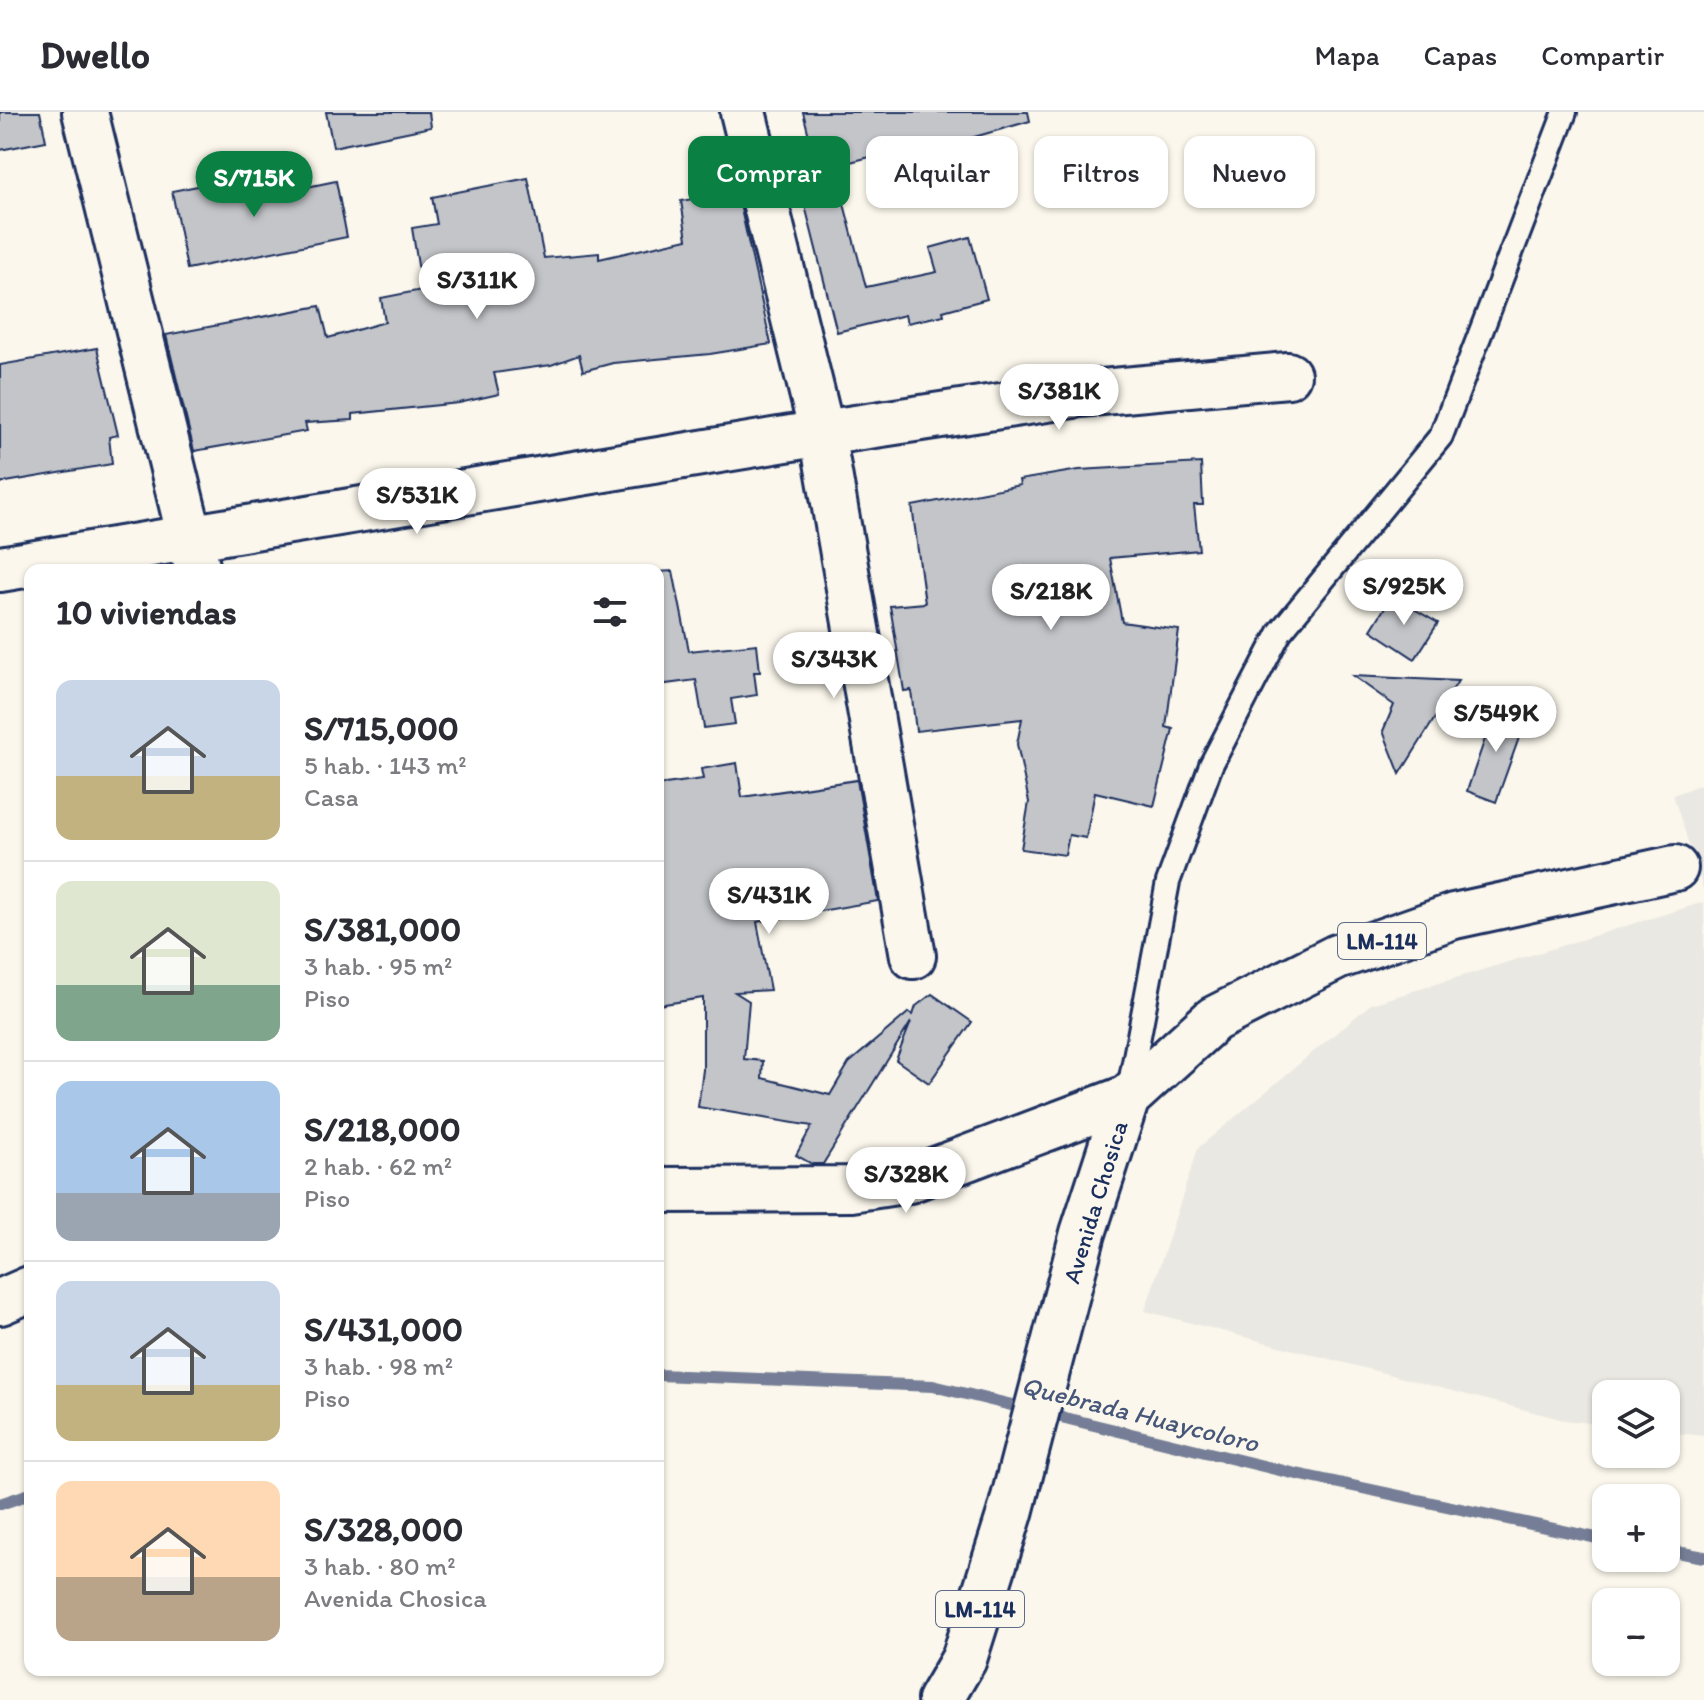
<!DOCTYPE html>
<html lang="es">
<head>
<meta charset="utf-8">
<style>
	body { margin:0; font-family:Itim,sans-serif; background:#f7f7f7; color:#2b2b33; height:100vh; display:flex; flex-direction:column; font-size:30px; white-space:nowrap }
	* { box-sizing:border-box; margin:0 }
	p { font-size:26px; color:#7c7c81 }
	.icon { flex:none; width:44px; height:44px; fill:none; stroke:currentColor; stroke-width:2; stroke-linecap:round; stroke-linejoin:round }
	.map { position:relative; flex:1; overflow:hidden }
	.panel { position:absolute; left:24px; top:452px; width:640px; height:1112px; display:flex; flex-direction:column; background:#fff; border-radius:16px; box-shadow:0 2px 6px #0004 }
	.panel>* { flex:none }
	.banner { position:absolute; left:688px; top:24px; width:760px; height:72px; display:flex; gap:16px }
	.controls { position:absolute; left:1592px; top:1268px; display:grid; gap:16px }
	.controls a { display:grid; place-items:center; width:88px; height:88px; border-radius:16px; background:#fff; box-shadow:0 2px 6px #0004; font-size:40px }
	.price { position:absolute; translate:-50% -68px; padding:0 18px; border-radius:28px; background:#fff; color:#222; font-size:26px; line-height:52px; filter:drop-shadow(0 2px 4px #0008) }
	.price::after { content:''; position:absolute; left:50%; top:48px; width:24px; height:18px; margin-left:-12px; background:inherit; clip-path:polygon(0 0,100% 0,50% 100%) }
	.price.current { background:#0b8043; color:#fff }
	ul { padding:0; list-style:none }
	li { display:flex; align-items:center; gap:24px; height:200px; padding:0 32px }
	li+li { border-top:2px solid #e1e1e2 }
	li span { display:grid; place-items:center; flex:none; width:224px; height:160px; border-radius:16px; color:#555 }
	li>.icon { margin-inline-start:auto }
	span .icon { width:96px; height:96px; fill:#fffc; stroke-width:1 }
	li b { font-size:34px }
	h2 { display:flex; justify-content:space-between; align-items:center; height:96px; padding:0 32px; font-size:34px }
	.chip { padding:0 28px; border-radius:16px; background:#fff; box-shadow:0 2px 6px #0004; font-size:28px; line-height:72px }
	.chip.current { background:#0b8043; color:#fff }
	header { display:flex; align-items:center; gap:48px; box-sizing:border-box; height:112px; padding:0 40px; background:#fff; border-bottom:2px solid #e1e1e2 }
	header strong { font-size:38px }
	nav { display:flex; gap:44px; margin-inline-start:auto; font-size:28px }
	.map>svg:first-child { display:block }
	.built { fill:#eae8e2 }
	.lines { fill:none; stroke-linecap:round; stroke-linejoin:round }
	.stream { stroke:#747e96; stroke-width:12 }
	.building { fill:#c3c5c9; stroke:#1b2f5e; stroke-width:2 }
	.lane-casing { stroke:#1b2f5e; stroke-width:28 }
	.street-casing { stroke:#1b2f5e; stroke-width:50 }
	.secondary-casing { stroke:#1b2f5e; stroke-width:50 }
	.primary-casing { stroke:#1b2f5e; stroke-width:50 }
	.lane { stroke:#fbf7ec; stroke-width:22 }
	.street { stroke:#fbf7ec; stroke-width:44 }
	.secondary { stroke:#fbf7ec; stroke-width:44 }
	.primary { stroke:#fbf7ec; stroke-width:44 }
	.labels { text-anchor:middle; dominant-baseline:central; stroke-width:8; stroke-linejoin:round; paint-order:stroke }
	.shield { fill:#fbf7ec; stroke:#5e6b89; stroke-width:2 }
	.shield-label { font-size:22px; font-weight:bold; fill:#1b2f5e }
	.street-label { font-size:24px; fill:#1b2f5e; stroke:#fbf7ec }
	.water-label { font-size:26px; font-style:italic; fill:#47577a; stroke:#fbf7ec }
</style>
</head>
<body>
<header>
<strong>Dwello</strong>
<nav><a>Mapa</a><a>Capas</a><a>Compartir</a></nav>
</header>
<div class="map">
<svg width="1704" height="1588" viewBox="0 0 1704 1588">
	<rect width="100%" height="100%" fill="#fbf7ec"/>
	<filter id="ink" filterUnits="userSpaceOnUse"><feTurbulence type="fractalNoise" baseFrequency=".0125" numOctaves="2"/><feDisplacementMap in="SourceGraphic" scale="16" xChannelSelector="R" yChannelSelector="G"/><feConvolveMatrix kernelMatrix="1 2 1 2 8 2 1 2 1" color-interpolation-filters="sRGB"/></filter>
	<g filter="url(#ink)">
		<g class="built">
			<path d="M 1704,671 L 1704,779 L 1673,683 Z"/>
			<path d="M 1704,790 L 1704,1324 L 1666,1320 L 1666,1282 L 1606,1282 L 1606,1313 L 1564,1308 L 1145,1199 L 1198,1036 L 1371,892 Z"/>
		</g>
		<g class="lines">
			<g class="stream">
				<path d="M 658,1263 L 933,1274 L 1292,1361 L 1606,1428"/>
				<path d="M 0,1392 L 30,1382"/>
				<path d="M 1666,1438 L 1704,1445"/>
			</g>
		</g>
		<g class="building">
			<path d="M 0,0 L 40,0 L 46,29 L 0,38 Z"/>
			<path d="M 326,0 L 429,0 L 431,15 L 333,35 Z"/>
			<path d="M 803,0 L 1028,0 L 1030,9 L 908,44 L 906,36 L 834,54 L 866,175 L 937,160 L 930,136 L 970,125 L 987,187 L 943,199 L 944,203 L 907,211 L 905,203 L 837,220 L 795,54 L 795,41 L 812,36 Z"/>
			<path d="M 264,61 L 268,83 L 336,69 L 347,125 L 187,157 L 172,79 Z"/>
			<path d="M 528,66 L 544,146 L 599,141 L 599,147 L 687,127 L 681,89 L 737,79 L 771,232 L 710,242 L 613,251 L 583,259 L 579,243 L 551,253 L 494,261 L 499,282 L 459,291 L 353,302 L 353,308 L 305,311 L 307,319 L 194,339 L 166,223 L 320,194 L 328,226 L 385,210 L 381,186 L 422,178 L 412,116 L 437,112 L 432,85 Z"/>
			<path d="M 97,236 L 118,323 L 109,325 L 112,352 L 0,371 L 0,253 Z"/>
			<path d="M 1201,351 L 1203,393 L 1194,393 L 1199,438 L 1110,446 L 1122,510 L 1179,518 L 1166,615 L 1173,617 L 1154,694 L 1095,680 L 1086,726 L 1069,723 L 1065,743 L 1021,737 L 1029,690 L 1017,632 L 1022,607 L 916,619 L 911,578 L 904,579 L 890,494 L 925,491 L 912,394 L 1020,373 L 1019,368 L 1079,358 Z"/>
			<path d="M 673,459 L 689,539 L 757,532 L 760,560 L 754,560 L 757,583 L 731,587 L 735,612 L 704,616 L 696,568 L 658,573 L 658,460 Z"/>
			<path d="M 1392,484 L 1438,511 L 1415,547 L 1371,518 Z"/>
			<path d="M 1353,564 L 1458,569 L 1400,662 L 1383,619 L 1394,593 Z"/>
			<path d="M 1496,595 L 1526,606 L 1496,690 L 1467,679 Z"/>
			<path d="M 737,651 L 742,685 L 857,668 L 878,789 L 757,810 L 770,878 L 735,880 L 749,889 L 744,947 L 763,949 L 762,966 L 830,983 L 849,951 L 909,900 L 913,903 L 916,894 L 932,882 L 972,910 L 929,971 L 896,948 L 911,910 L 823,1052 L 812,1052 L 796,1043 L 812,1014 L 698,995 L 703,958 L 703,886 L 658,893 L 658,673 L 703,667 L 701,657 Z"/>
		</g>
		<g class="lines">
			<defs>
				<path id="lane" d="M 1129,977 L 1168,770 L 1211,653 L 1280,520 L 1441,324 L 1565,0"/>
				<g id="street">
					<path d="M 85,0 L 198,458"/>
					<path d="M 743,0 L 822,321 L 913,844"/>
					<path d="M 822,321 L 1080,282 L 1288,263"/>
				</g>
				<g id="secondary">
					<path d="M 0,457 L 822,321"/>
					<path d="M 658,1078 L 851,1077 L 909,1068 L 1127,986"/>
					<path d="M 0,1190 L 30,1177"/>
				</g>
				<path id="primary" d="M 940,1588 L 964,1547 L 1010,1401 L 1083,1121 L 1127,986 L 1214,907 L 1337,845 L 1454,804 L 1675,756"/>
			</defs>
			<use href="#lane" class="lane-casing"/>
			<use href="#street" class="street-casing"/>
			<use href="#secondary" class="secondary-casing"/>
			<use href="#primary" class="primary-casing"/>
			<use href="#lane" class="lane"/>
			<use href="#street" class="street"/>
			<use href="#secondary" class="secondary"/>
			<use href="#primary" class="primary"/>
		</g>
	</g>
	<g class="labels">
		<g class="shield">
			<rect x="1338" y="811" width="88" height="36" rx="6"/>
			<rect x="936" y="1479" width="88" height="36" rx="6"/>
		</g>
		<g class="shield-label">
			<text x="1382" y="829">LM-114</text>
			<text x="980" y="1497">LM-114</text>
		</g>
		<g class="street-label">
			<text transform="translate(1095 1090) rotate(-73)">Avenida Chosica</text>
		</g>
		<g class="water-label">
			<text transform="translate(1140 1302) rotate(14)">Quebrada Huaycoloro</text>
		</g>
	</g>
</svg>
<div class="controls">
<a><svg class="icon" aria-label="layers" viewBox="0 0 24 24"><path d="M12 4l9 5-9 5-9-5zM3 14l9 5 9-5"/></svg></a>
<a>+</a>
<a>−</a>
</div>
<b class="price current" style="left:254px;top:107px">S/715K</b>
<b class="price" style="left:477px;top:209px">S/311K</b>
<b class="price" style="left:1059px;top:320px">S/381K</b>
<b class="price" style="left:417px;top:424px">S/531K</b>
<b class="price" style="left:1404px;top:515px">S/925K</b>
<b class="price" style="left:1051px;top:520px">S/218K</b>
<b class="price" style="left:834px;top:588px">S/343K</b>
<b class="price" style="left:1496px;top:642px">S/549K</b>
<b class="price" style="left:769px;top:824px">S/431K</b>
<b class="price" style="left:906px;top:1103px">S/328K</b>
<div class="banner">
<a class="chip current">Comprar</a>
<a class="chip">Alquilar</a>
<a class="chip">Filtros</a>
<a class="chip">Nuevo</a>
</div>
<section class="panel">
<h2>10 viviendas<svg class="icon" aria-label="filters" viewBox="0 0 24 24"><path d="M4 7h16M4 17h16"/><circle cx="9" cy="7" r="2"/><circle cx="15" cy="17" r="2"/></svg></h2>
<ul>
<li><span style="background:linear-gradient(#c9d6e8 60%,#c2b280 0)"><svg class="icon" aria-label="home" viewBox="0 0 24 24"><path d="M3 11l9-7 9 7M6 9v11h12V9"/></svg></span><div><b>S/715,000</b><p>5 hab. · 143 m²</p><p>Casa</p></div></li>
<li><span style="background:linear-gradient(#dfe7d0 65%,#7fa58c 0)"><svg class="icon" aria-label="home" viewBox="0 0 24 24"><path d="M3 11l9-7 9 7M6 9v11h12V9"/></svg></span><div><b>S/381,000</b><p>3 hab. · 95 m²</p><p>Piso</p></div></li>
<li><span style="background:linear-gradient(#a9c7e8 70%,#9aa5b1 0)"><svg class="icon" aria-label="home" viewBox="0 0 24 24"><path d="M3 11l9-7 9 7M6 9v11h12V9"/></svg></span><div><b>S/218,000</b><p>2 hab. · 62 m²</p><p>Piso</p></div></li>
<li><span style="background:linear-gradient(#c9d6e8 65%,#c2b280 0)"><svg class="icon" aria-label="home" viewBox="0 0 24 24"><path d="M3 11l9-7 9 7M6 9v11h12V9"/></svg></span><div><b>S/431,000</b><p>3 hab. · 98 m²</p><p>Piso</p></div></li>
<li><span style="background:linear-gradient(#ffd9b3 60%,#b9a48a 0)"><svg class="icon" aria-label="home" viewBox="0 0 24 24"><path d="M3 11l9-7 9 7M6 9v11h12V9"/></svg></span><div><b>S/328,000</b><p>3 hab. · 80 m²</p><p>Avenida Chosica</p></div></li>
</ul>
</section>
</div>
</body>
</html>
